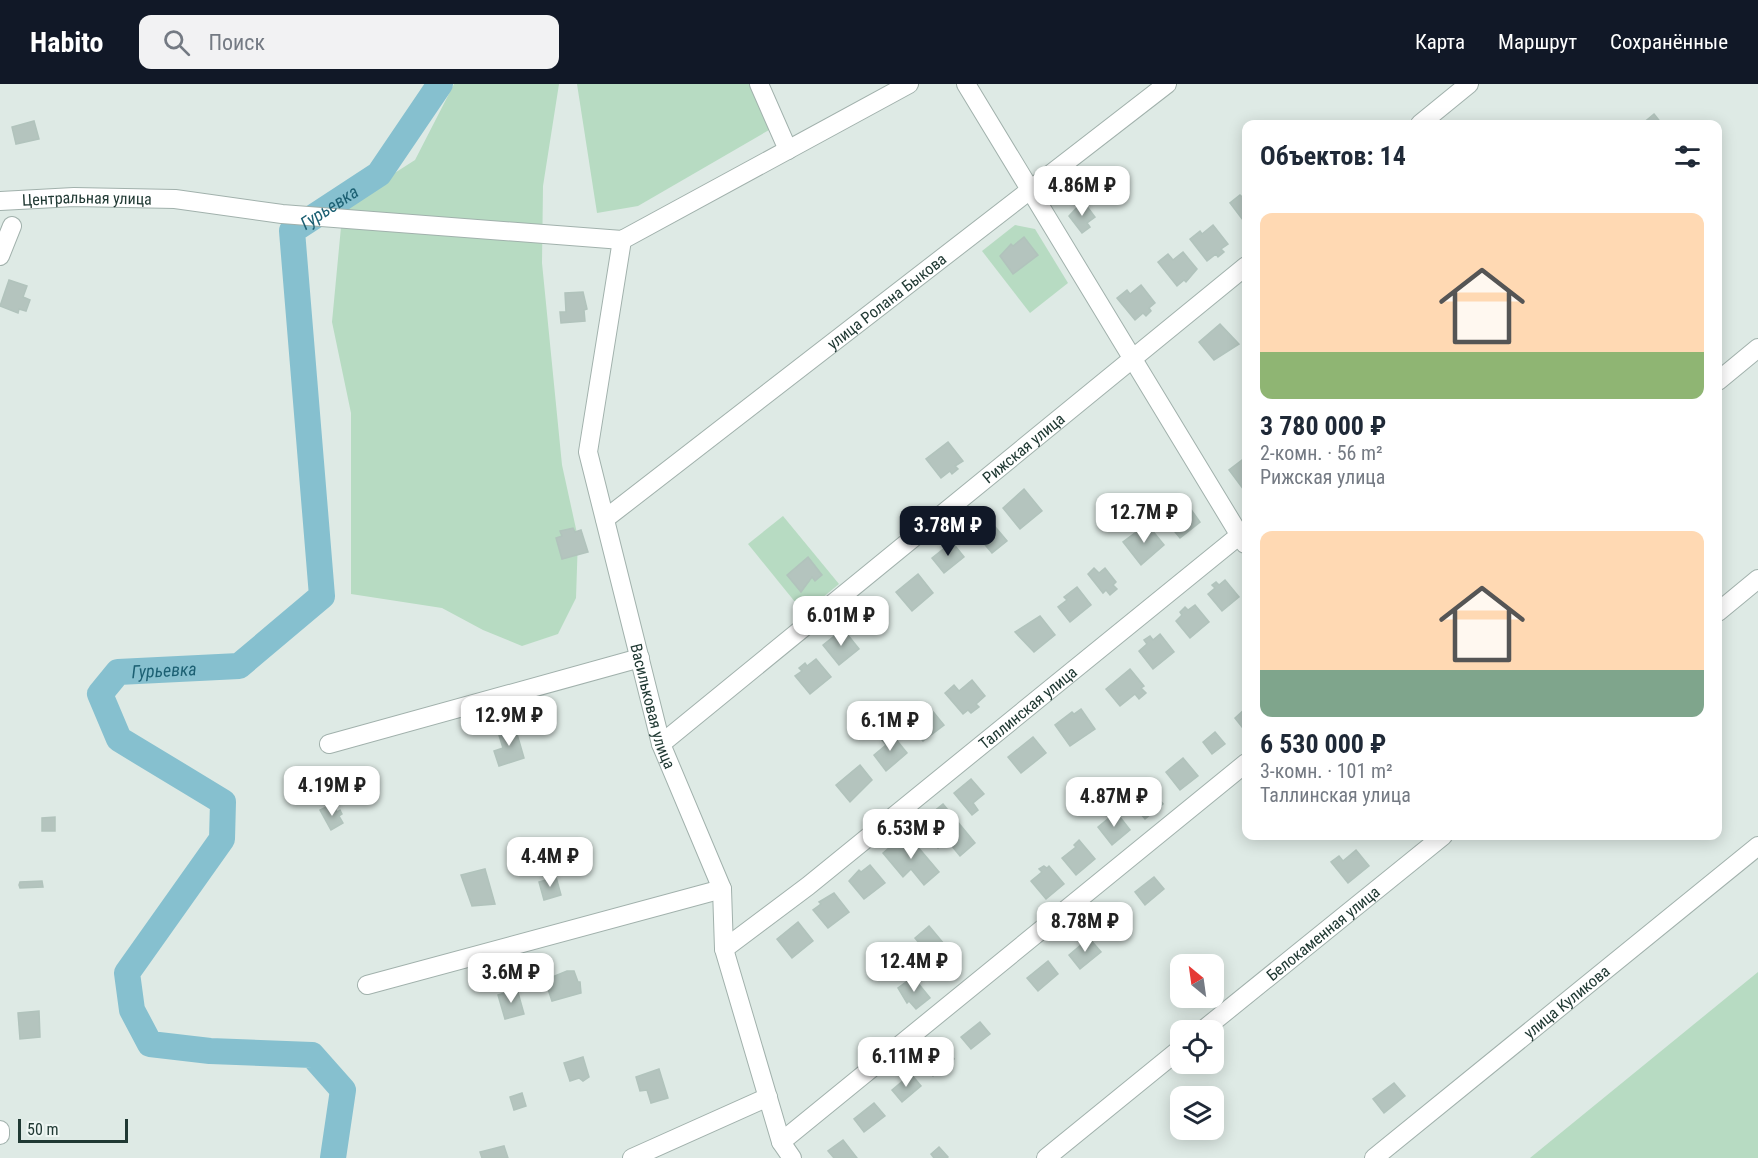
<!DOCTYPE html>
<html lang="ru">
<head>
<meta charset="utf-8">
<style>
	body { margin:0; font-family:"Roboto Condensed",sans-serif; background:#f2f2f3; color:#1f2937; height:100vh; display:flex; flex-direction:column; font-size:22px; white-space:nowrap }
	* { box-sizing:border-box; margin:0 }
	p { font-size:20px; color:#747a83 }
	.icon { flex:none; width:33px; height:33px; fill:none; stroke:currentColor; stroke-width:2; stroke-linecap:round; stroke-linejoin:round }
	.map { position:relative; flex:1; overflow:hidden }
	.panel { position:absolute; left:1242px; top:36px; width:480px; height:720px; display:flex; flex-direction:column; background:#fff; border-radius:12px; box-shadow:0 3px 15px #0003 }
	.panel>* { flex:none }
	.needle { width:39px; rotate:331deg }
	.tools { position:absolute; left:1170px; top:870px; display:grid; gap:12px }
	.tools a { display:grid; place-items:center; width:54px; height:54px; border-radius:12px; background:#fff; box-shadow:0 3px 15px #0003; font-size:30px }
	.scale { position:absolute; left:18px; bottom:15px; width:110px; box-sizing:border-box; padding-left:6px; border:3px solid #203933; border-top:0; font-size:16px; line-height:21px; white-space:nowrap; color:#203933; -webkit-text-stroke:4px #eef6f3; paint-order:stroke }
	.price { position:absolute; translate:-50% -51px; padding:0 14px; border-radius:12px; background:#fff; color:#222; font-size:20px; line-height:39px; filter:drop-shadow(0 2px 3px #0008) }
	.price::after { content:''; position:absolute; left:50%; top:36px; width:18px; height:14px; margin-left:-9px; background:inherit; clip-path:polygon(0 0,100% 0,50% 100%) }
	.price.current { background:#111827; color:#fff }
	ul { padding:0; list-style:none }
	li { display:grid; align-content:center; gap:12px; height:318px; padding:0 18px }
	li span { display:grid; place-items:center; height:186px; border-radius:12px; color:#555 }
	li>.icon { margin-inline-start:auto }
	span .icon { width:108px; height:108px; fill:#fffc; stroke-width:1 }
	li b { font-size:26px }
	h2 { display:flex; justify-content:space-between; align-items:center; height:72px; padding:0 18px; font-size:26px }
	header { display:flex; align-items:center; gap:36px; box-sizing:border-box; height:84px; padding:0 30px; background:#111827; color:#fff }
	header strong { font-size:28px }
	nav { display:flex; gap:33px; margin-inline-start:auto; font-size:21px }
	.search { width:420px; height:54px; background:#f2f2f3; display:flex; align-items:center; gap:15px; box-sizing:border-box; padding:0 21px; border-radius:12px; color:#747a83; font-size:22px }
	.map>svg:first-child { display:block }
	.green { fill:#b7dbc2 }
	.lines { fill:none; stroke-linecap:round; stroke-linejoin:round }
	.river { stroke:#86c0cf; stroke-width:26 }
	.building { fill:#b4c4be; stroke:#b1c3bc; stroke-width:1.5 }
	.minor-casing { stroke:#a1b1ac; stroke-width:20 }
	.minor { stroke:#fff; stroke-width:18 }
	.labels { text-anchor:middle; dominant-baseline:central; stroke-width:4.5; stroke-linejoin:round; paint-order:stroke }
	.street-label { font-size:16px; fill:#203933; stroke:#eef6f3 }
	.water-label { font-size:18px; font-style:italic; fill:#1c6073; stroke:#eef6f3 }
</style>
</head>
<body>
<header>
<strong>Habito</strong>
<div class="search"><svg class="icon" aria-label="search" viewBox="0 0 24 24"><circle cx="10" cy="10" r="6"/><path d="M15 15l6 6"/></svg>Поиск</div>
<nav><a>Карта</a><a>Маршрут</a><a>Сохранённые</a></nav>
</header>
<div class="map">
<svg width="1758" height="1074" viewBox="0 0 1758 1074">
	<rect width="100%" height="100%" fill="#deeae5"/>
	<g class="green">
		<path d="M 454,0 L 559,0 L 543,102 L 542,179 L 562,381 L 578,454 L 576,514 L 558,550 L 522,562 L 483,546 L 442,524 L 351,510 L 351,329 L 332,238 L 343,122 L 415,76 Z"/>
		<path d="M 577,0 L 749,0 L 769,46 L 638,122 L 597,129 Z"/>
		<path d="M 1015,141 L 1035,145 L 1068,199 L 1030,229 L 982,167 Z"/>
		<path d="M 783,432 L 839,500 L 804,529 L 748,460 Z"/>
		<path d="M 1758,888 L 1758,1074 L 1530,1074 Z"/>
	</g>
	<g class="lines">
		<path class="river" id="s1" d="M 333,1074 L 343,1006 L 312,971 L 210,967 L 150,960 L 132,926 L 127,889 L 222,755 L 223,718 L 119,655 L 100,610 L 118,588 L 239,582 L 322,512 L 292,147 L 379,90 L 440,0"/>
	</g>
	<g class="building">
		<path d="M 1654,30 L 1662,40 L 1642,40 Z"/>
		<path d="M 34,37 L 39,55 L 16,60 L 12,43 Z"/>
		<path d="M 1240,111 L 1246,116 L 1246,140 L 1230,119 Z"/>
		<path d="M 1083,117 L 1095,133 L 1087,139 L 1090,143 L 1082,149 L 1069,132 Z"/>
		<path d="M 1213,141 L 1228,160 L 1221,165 L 1224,168 L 1218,173 L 1216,170 L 1207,177 L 1190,155 L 1200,147 L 1202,150 Z"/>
		<path d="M 1024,153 L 1038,171 L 1013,190 L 1000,172 L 1011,160 L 1013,162 Z"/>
		<path d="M 1183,168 L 1197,185 L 1186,198 L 1184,196 L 1177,202 L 1158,178 L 1168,170 L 1173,176 Z"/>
		<path d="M 9,196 L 27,202 L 23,213 L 30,216 L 26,227 L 19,225 L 18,229 L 0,222 Z"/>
		<path d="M 1141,201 L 1155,219 L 1149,224 L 1151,227 L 1146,232 L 1143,229 L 1135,236 L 1117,214 L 1127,206 L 1130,210 Z"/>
		<path d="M 583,208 L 587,225 L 584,226 L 585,237 L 561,239 L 560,228 L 566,228 L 565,209 Z"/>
		<path d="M 1220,240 L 1239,260 L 1214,276 L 1199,258 Z"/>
		<path d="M 948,358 L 963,377 L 955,382 L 958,385 L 952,390 L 950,387 L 941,394 L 926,375 Z"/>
		<path d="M 1246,373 L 1246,405 L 1244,406 L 1229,386 Z"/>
		<path d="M 1024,405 L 1042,427 L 1020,445 L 1003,424 Z"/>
		<path d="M 1187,420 L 1200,438 L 1180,454 L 1166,437 Z"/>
		<path d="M 986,432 L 1007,457 L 992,469 L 971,444 Z"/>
		<path d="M 1147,440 L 1164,461 L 1141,481 L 1123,458 Z"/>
		<path d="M 573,444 L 575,448 L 581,446 L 588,468 L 562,475 L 556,454 L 562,452 L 560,447 Z"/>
		<path d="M 952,458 L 964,473 L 944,489 L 932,474 Z"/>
		<path d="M 808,473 L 822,491 L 815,497 L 812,493 L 801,508 L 787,491 Z"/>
		<path d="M 1094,484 L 1099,489 L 1105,484 L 1116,498 L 1113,501 L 1117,505 L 1110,511 L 1106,506 L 1103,509 L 1088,490 Z"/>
		<path d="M 918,490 L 933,509 L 912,527 L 896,508 Z"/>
		<path d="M 1225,496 L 1239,513 L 1222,527 L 1208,510 L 1215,504 L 1212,501 L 1216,498 L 1219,501 Z"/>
		<path d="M 1077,503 L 1091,521 L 1070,538 L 1058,523 L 1067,516 L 1064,513 Z"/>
		<path d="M 1195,521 L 1209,538 L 1190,554 L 1176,537 L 1182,531 L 1180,528 L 1185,523 L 1188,526 Z"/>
		<path d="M 1040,532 L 1055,551 L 1034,568 L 1015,548 Z"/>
		<path d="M 843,545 L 859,565 L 839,581 L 823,561 Z"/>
		<path d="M 1160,550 L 1174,568 L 1153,585 L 1139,567 L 1147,560 L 1144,556 L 1150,552 L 1153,556 Z"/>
		<path d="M 816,575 L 831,593 L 810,610 L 795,592 L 802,587 L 799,584 L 805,579 L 807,582 Z"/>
		<path d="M 1130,585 L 1144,602 L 1141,604 L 1146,609 L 1139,615 L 1135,610 L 1120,622 L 1106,605 Z"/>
		<path d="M 972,596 L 985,612 L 976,620 L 979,623 L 971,629 L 968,626 L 963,630 L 945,609 L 954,601 L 959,607 Z"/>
		<path d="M 926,619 L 944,641 L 923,657 L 910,642 L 923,632 L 918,626 Z"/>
		<path d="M 1246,624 L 1246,648 L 1235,634 Z"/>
		<path d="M 1081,625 L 1095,645 L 1070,662 L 1055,641 L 1072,628 L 1074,630 Z"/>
		<path d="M 515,643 L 524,674 L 499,682 L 494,667 L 503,664 L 498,648 Z"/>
		<path d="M 890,648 L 907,669 L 886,687 L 874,671 L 886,661 L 881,655 Z"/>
		<path d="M 1215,648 L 1225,660 L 1212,670 L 1203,658 Z"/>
		<path d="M 1033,653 L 1046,669 L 1021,689 L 1008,673 Z"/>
		<path d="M 1183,674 L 1198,692 L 1180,706 L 1166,688 Z"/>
		<path d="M 860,681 L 872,696 L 850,718 L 836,701 Z"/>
		<path d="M 971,695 L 984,710 L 973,719 L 978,726 L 972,731 L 954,709 Z"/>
		<path d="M 1148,702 L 1163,720 L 1145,735 L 1130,717 Z"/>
		<path d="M 332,720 L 337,728 L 340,726 L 342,730 L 339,732 L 343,739 L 331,746 L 320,726 Z"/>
		<path d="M 943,720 L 975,759 L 960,772 L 947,756 L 938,764 L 918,740 Z"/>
		<path d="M 1116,728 L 1130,746 L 1112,761 L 1098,743 Z"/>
		<path d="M 55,733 L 55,747 L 42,747 L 42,734 Z"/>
		<path d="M 906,749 L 939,788 L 924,801 L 911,785 L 903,793 L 883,769 Z"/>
		<path d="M 1079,756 L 1095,775 L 1076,791 L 1062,774 L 1076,763 L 1074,761 Z"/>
		<path d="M 1356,766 L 1369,782 L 1348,799 L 1331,778 L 1339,772 L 1343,777 Z"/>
		<path d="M 870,781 L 885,799 L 864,815 L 849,797 L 859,786 L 861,788 Z"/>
		<path d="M 1044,782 L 1047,784 L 1049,782 L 1064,800 L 1046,815 L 1031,797 L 1042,788 L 1039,785 Z"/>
		<path d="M 485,785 L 495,820 L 472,822 L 461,791 Z"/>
		<path d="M 556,793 L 561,811 L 544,816 L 539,798 Z"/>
		<path d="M 1154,793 L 1164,805 L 1145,821 L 1135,808 Z"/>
		<path d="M 42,797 L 43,803 L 20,804 L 19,801 L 20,798 Z"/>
		<path d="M 834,809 L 849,828 L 828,844 L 813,826 L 821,820 L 819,818 Z"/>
		<path d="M 1115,821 L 1126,834 L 1106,851 L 1095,839 Z"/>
		<path d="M 798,838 L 813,857 L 792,874 L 777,855 Z"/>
		<path d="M 929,842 L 944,860 L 930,872 L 915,854 Z"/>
		<path d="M 1089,854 L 1101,868 L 1080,885 L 1069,871 Z"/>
		<path d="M 1048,877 L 1058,890 L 1038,907 L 1027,894 Z"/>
		<path d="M 567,887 L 574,887 L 578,898 L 580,898 L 581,909 L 552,917 L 545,896 Z"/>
		<path d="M 913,893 L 930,914 L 916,925 L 909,917 L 907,919 L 898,904 Z"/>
		<path d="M 517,905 L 524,930 L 505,935 L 498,911 Z"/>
		<path d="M 39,927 L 40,953 L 20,955 L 18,929 Z"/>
		<path d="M 980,938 L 990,950 L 971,965 L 961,953 Z"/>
		<path d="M 944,962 L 954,975 L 933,992 L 923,979 Z"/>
		<path d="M 583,973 L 589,993 L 583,997 L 579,994 L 570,997 L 564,979 Z"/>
		<path d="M 659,985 L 668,1014 L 651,1019 L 647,1006 L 640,1007 L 636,993 Z"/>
		<path d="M 911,990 L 921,1002 L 902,1018 L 892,1006 Z"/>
		<path d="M 1394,999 L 1405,1012 L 1384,1029 L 1373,1015 Z"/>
		<path d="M 522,1009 L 526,1022 L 514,1026 L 510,1013 Z"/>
		<path d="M 874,1019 L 885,1032 L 864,1048 L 854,1035 Z"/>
		<path d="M 843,1056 L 857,1074 L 834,1074 L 828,1067 Z"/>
		<path d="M 504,1062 L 508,1074 L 482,1074 L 480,1068 Z"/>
		<path d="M 939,1063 L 948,1073 L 947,1074 L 934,1074 L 931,1070 Z"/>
	</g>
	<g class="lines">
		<defs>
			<g id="minor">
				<path d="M 759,0 L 788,66"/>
				<path d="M 966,0 L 1245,460"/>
				<path d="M 1420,40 L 1469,0"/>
				<path id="s2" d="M 0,117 L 74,113 L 175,115 L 282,130 L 622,156 L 909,0"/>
				<path id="s3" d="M 622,156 L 588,368 L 661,660 L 722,805 L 724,865 L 781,1058 L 792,1074"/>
				<path d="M 0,172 L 12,142"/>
				<path d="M 1718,297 L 1758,264"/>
				<path id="s4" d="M 605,435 L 1167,0"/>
				<path d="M 1718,528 L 1758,495"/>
				<path d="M 329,660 L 640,574"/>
				<path id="s5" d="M 661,660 L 1246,182"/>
				<path id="s6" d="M 724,865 L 808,802 L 1246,446"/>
				<path d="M 367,901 L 722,805"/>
				<path id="s7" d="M 1203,946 L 1443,752"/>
				<path d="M 0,1051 L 0,1046"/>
				<path d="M 781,1058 L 1246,679"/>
				<path d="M 632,1074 L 768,1013"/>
				<path d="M 1046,1074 L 1180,965"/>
				<path id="s8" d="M 1374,1074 L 1758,762"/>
			</g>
		</defs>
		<use href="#minor" class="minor-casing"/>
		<use href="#minor" class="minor"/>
	</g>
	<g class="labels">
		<g class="street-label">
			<text stroke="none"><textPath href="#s2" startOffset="87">Центральная улица</textPath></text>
			<text stroke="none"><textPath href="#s4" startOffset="356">улица Ролана Быкова</textPath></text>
			<text stroke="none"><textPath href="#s5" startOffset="468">Рижская улица</textPath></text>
			<text stroke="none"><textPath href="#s3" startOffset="477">Васильковая улица</textPath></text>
			<text stroke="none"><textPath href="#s6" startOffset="388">Таллинская улица</textPath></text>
			<text stroke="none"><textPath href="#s7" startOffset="154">Белокаменная улица</textPath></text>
			<text stroke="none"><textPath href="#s8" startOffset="248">улица Куликова</textPath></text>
		</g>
		<g class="water-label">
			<text stroke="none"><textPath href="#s1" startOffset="1394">Гурьевка</textPath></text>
			<text stroke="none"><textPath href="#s1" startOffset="800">Гурьевка</textPath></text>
		</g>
	</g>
</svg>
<div class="tools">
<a><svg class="needle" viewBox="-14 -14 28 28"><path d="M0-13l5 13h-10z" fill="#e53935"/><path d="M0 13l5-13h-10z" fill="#747a83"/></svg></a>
<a><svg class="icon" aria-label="locate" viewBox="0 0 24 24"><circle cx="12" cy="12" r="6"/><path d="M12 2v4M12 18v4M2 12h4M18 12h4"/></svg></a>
<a><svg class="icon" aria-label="layers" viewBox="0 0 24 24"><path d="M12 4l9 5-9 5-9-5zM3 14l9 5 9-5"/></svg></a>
</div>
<div class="scale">50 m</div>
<b class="price" style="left:1082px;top:133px">4.86M ₽</b>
<b class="price" style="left:1144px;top:460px">12.7M ₽</b>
<b class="price current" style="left:948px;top:473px">3.78M ₽</b>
<b class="price" style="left:841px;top:563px">6.01M ₽</b>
<b class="price" style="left:509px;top:663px">12.9M ₽</b>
<b class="price" style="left:890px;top:668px">6.1M ₽</b>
<b class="price" style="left:332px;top:733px">4.19M ₽</b>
<b class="price" style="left:1114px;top:744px">4.87M ₽</b>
<b class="price" style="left:911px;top:776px">6.53M ₽</b>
<b class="price" style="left:550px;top:804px">4.4M ₽</b>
<b class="price" style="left:1085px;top:869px">8.78M ₽</b>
<b class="price" style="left:914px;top:909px">12.4M ₽</b>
<b class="price" style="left:511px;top:920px">3.6M ₽</b>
<b class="price" style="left:906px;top:1004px">6.11M ₽</b>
<section class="panel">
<h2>Объектов: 14<svg class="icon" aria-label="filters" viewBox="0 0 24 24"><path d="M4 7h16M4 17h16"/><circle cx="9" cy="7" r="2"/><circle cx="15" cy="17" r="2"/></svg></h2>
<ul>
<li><span style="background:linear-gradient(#ffd9b3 75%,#8fb573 0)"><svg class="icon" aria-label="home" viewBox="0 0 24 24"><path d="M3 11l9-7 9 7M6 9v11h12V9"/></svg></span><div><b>3 780 000 ₽</b><p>2-комн. · 56 m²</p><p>Рижская улица</p></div></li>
<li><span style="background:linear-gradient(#ffd9b3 75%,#7fa58c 0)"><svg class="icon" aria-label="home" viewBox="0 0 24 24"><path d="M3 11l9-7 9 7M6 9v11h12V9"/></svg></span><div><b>6 530 000 ₽</b><p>3-комн. · 101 m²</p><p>Таллинская улица</p></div></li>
</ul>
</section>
</div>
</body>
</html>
